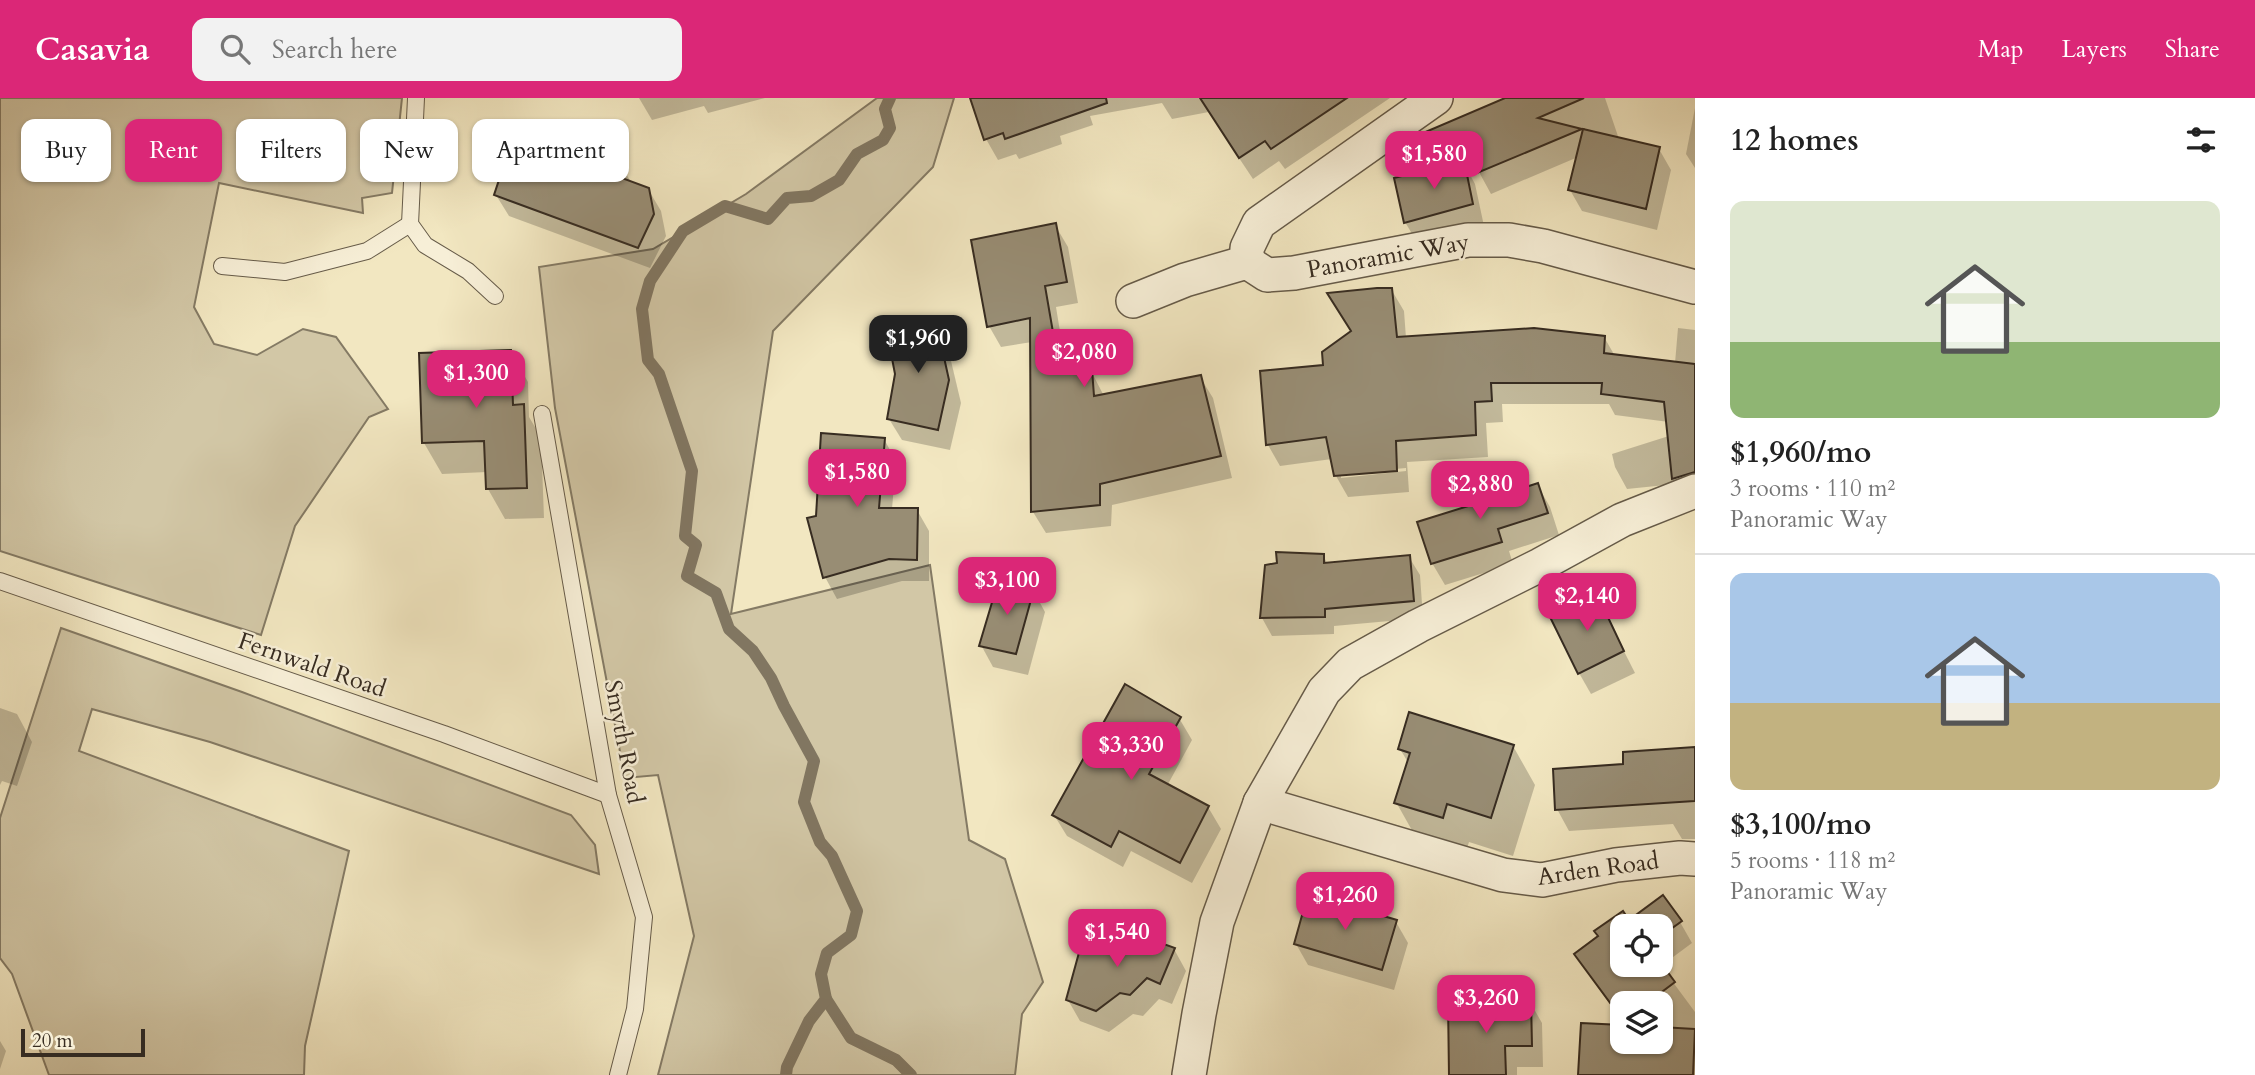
<!DOCTYPE html>
<html lang="en">
<head>
<meta charset="utf-8">
<style>
	body { margin:0; font-family:Cardo,serif; background:#f2f2f2; color:#222; height:100vh; display:flex; flex-direction:column; font-size:26px; white-space:nowrap }
	* { box-sizing:border-box; margin:0 }
	p { font-size:23px; color:#767676 }
	.icon { flex:none; width:38px; height:38px; fill:none; stroke:currentColor; stroke-width:2; stroke-linecap:round; stroke-linejoin:round }
	.map { position:relative; flex:1; overflow:hidden }
	.drawer { display:flex; flex-direction:column; background:#fff; width:560px }
	.drawer>* { flex:none }
	.top-card { position:absolute; left:21px; top:21px; width:665px; height:63px; display:flex; gap:14px }
	.buttons { position:absolute; left:1610px; top:816px; display:grid; gap:14px }
	.buttons a { display:grid; place-items:center; width:63px; height:63px; border-radius:14px; background:#fff; box-shadow:0 2px 5px #0004; font-size:35px }
	.scale { position:absolute; left:21px; bottom:18px; width:124px; box-sizing:border-box; padding-left:7px; border:4px solid #372c21; border-top:0; font-size:19px; line-height:24px; white-space:nowrap; color:#372c21; -webkit-text-stroke:5px #f7efd7; paint-order:stroke }
	.price { position:absolute; translate:-50% -60px; padding:0 16px; border-radius:14px; background:#db2777; color:#fff; font-size:23px; line-height:46px; filter:drop-shadow(0 2px 4px #0008) }
	.price::after { content:''; position:absolute; left:50%; top:42px; width:21px; height:16px; margin-left:-10px; background:inherit; clip-path:polygon(0 0,100% 0,50% 100%) }
	.price.active { background:#222; color:#fff }
	ul { padding:0; list-style:none }
	li { display:grid; align-content:center; gap:14px; height:371px; padding:0 35px }
	li+li { border-top:2px solid #e0e0e0 }
	li span { display:grid; place-items:center; height:217px; border-radius:14px; color:#555 }
	li>.icon { margin-inline-start:auto }
	span .icon { width:126px; height:126px; fill:#fffc; stroke-width:1 }
	li b { font-size:30px }
	h2 { display:flex; justify-content:space-between; align-items:center; height:84px; padding:0 35px; font-size:30px }
	.pill { padding:0 24px; border-radius:14px; background:#fff; box-shadow:0 2px 5px #0004; font-size:24px; line-height:63px }
	.pill.active { background:#db2777; color:#fff }
	header { display:flex; align-items:center; gap:42px; box-sizing:border-box; height:98px; padding:0 35px; background:#db2777; color:#fff }
	header strong { font-size:33px }
	nav { display:flex; gap:38px; margin-inline-start:auto; font-size:24px }
	.search { width:490px; height:63px; background:#f2f2f2; display:flex; align-items:center; gap:18px; box-sizing:border-box; padding:0 24px; border-radius:14px; color:#767676; font-size:26px }
	main { display:flex; flex:1; min-height:0 }
	.map>svg:first-child { display:block }
	.green { fill:#d2c7a6; stroke:#847a64; stroke-width:2 }
	.shadow { fill:#0003; fill-rule:evenodd }
	.lines { fill:none; stroke-linecap:round; stroke-linejoin:round }
	.stream { stroke:#817661; stroke-width:12 }
	.building { fill:#988d74; stroke:#372c21; stroke-width:2 }
	.lane-casing { stroke:#665b49; stroke-width:18 }
	.street-casing { stroke:#665b49; stroke-width:36 }
	.lane { stroke:#f7efd7; stroke-width:16 }
	.street { stroke:#f7efd7; stroke-width:33 }
	.labels { text-anchor:middle; dominant-baseline:central; stroke-width:5; stroke-linejoin:round; paint-order:stroke }
	.street-label { font-size:24px; fill:#372c21; stroke:#f7efd7 }
</style>
</head>
<body>
<header>
<strong>Casavia</strong>
<div class="search"><svg class="icon" aria-label="search" viewBox="0 0 24 24"><circle cx="10" cy="10" r="6"/><path d="M15 15l6 6"/></svg>Search here</div>
<nav><a>Map</a><a>Layers</a><a>Share</a></nav>
</header>
<main>
<div class="map">
<svg width="1695" height="977" viewBox="0 0 1695 977">
	<rect width="100%" height="100%" fill="#f2e7c1"/>
	<filter id="stains"><feTurbulence type="fractalNoise" baseFrequency=".00286" numOctaves="4"/><feColorMatrix values="0 0 0 0 .2 0 0 0 0 .09 0 0 0 0 .02 0 0 0 .5 -.17"/></filter>
	<radialGradient id="worn" r=".72"><stop offset=".6" stop-color="#630" stop-opacity="0"/><stop offset="1" stop-color="#630" stop-opacity=".3"/></radialGradient>
	<g class="green">
		<path d="M 0,0 L 402,0 L 392,95 L 362,100 L 363,115 L 219,85 L 194,209 L 214,246 L 257,257 L 303,231 L 336,239 L 388,311 L 369,319 L 295,428 L 261,537 L 0,453 Z"/>
		<path d="M 877,0 L 954,0 L 933,69 L 773,233 L 731,516 L 930,467 L 969,742 L 1005,761 L 1043,884 L 1022,916 L 1015,977 L 658,977 L 694,838 L 658,677 L 625,680 L 555,310 L 539,169 L 653,151 L 746,96 Z"/>
		<path d="M 61,530 L 242,594 L 571,717 L 595,747 L 599,776 L 210,644 L 92,611 L 79,653 L 349,753 L 305,948 L 304,977 L 49,977 L 12,876 L 0,860 L 0,720 Z"/>
	</g>
	<g class="shadow">
		<path d="M 639,0 L 765,0 L 708,15 L 704,8 L 652,22 Z"/>
		<path d="M 972,0 L 1212,0 L 1214,13 L 1172,21 L 1162,5 L 1090,18 L 1093,27 L 1060,38 L 1062,46 L 1019,61 L 1016,56 L 998,62 L 986,41 Z"/>
		<path d="M 1259,0 L 1390,0 L 1285,71 L 1279,63 L 1253,81 L 1231,48 Z"/>
		<path d="M 1509,0 L 1605,0 L 1619,41 L 1659,51 L 1671,72 L 1657,132 L 1582,113 L 1570,92 L 1578,59 L 1491,96 L 1479,74 Z"/>
		<path d="M 1695,10 L 1695,70 L 1686,56 Z"/>
		<path d="M 1463,64 L 1475,86 L 1484,128 L 1418,146 L 1405,124 Z"/>
		<path d="M 621,67 L 632,86 L 648,91 L 661,113 L 666,138 L 650,170 L 509,118 L 496,97 Z"/>
		<path d="M 1055,127 L 1068,149 L 1078,205 L 1056,209 L 1067,276 L 1091,273 L 1104,298 L 1200,279 L 1213,300 L 1232,380 L 1112,407 L 1111,428 L 1046,435 L 1033,414 L 1032,244 L 1001,249 L 989,228 Z"/>
		<path d="M 1391,191 L 1404,213 L 1406,240 L 1604,239 L 1615,258 L 1675,265 L 1678,230 L 1695,232 L 1695,384 L 1627,391 L 1615,369 L 1612,356 L 1672,337 L 1669,324 L 1615,317 L 1609,306 L 1502,306 L 1503,324 L 1486,325 L 1488,359 L 1407,364 L 1409,394 L 1348,399 L 1336,378 L 1332,361 L 1280,368 L 1268,347 L 1325,269 ZM 1406,370 L 1406,373 L 1341,380 L 1341,376 Z"/>
		<path d="M 935,225 L 947,246 L 961,305 L 950,352 L 902,342 L 889,321 Z"/>
		<path d="M 510,253 L 528,284 L 529,319 L 541,339 L 544,420 L 505,421 L 488,391 L 487,374 L 442,376 L 424,345 Z"/>
		<path d="M 884,341 L 896,363 L 892,411 L 917,412 L 929,433 L 929,483 L 902,483 L 837,501 L 825,479 L 817,420 Z"/>
		<path d="M 1538,388 L 1550,409 L 1559,437 L 1509,453 L 1513,466 L 1445,487 L 1432,465 L 1521,393 Z"/>
		<path d="M 1323,457 L 1328,467 L 1409,459 L 1420,477 L 1423,520 L 1334,528 L 1334,536 L 1272,538 L 1262,520 L 1266,468 Z"/>
		<path d="M 1033,492 L 1045,514 L 1028,577 L 993,569 L 981,547 Z"/>
		<path d="M 1595,496 L 1635,575 L 1591,596 L 1579,575 Z"/>
		<path d="M 0,610 L 17,616 L 32,644 L 17,688 L 2,683 L 0,687 Z"/>
		<path d="M 1179,620 L 1192,642 L 1167,688 L 1208,709 L 1221,731 L 1192,785 L 1131,753 L 1123,769 L 1067,738 L 1054,717 Z"/>
		<path d="M 1513,648 L 1535,687 L 1513,758 L 1469,744 L 1465,757 L 1418,743 L 1396,704 L 1409,666 L 1400,651 Z"/>
		<path d="M 1695,651 L 1695,741 L 1682,741 L 1673,726 L 1569,733 L 1557,711 L 1625,668 L 1625,656 Z"/>
		<path d="M 1396,824 L 1408,845 L 1394,892 L 1308,867 L 1296,846 Z"/>
		<path d="M 1629,824 L 1680,824 L 1692,845 L 1661,868 L 1695,914 L 1695,977 L 1580,977 L 1582,927 L 1622,929 L 1622,943 L 1661,943 L 1661,905 L 1622,905 L 1622,923 L 1589,877 L 1577,856 L 1600,839 ZM 1622,828 L 1661,828 L 1661,866 L 1622,866 Z"/>
		<path d="M 1174,851 L 1186,873 L 1172,906 L 1159,901 L 1143,918 L 1133,916 L 1109,934 L 1080,923 L 1068,902 Z"/>
		<path d="M 1530,904 L 1542,925 L 1543,969 L 1517,969 L 1517,977 L 1451,977 Z"/>
		<path d="M 0,943 L 6,953 L 0,971 Z"/>
	</g>
	<g class="lines">
		<g class="stream">
			<path d="M 826,901 L 851,940 L 896,962 L 911,977"/>
			<path d="M 786,977 L 787,969 L 809,923 L 826,901 L 821,876 L 827,855 L 851,837 L 857,813 L 832,758 L 820,744 L 804,704 L 814,663 L 784,608 L 771,580 L 753,553 L 729,531 L 716,495 L 687,478 L 696,447 L 685,438 L 692,373 L 659,276 L 648,262 L 642,211 L 650,183 L 683,133 L 725,108 L 768,121 L 787,100 L 811,98 L 839,82 L 857,56 L 883,42 L 890,30 L 885,11 L 890,0"/>
		</g>
	</g>
	<g class="building">
		<path d="M 970,0 L 1106,0 L 1107,5 L 1005,41 L 1003,35 L 984,42 Z"/>
		<path d="M 1200,0 L 1347,0 L 1271,51 L 1265,43 L 1239,60 Z"/>
		<path d="M 1505,0 L 1584,0 L 1538,20 L 1582,31 L 1477,75 L 1467,49 L 1427,65 L 1416,38 Z"/>
		<path d="M 516,31 L 623,66 L 619,79 L 649,90 L 654,116 L 638,150 L 494,97 Z"/>
		<path d="M 1583,31 L 1660,49 L 1646,111 L 1568,92 Z"/>
		<path d="M 1464,62 L 1473,106 L 1404,125 L 1394,80 Z"/>
		<path d="M 1056,125 L 1067,184 L 1045,188 L 1060,275 L 1092,271 L 1094,298 L 1201,277 L 1221,358 L 1100,386 L 1100,407 L 1031,414 L 1030,220 L 987,229 L 971,142 Z"/>
		<path d="M 1377,190 L 1392,190 L 1397,239 L 1534,230 L 1605,238 L 1604,255 L 1695,266 L 1695,374 L 1672,381 L 1664,304 L 1601,296 L 1602,285 L 1491,285 L 1492,303 L 1475,304 L 1476,337 L 1396,343 L 1397,373 L 1334,378 L 1326,339 L 1266,347 L 1260,273 L 1323,267 L 1322,254 L 1351,233 L 1327,195 Z"/>
		<path d="M 936,223 L 949,282 L 938,332 L 887,321 L 895,276 L 886,229 Z"/>
		<path d="M 511,252 L 513,307 L 524,306 L 527,390 L 486,391 L 484,343 L 422,345 L 419,255 Z"/>
		<path d="M 821,335 L 885,340 L 879,410 L 918,410 L 917,462 L 889,461 L 823,480 L 807,420 L 816,418 Z"/>
		<path d="M 1517,383 L 1520,391 L 1538,385 L 1548,415 L 1498,431 L 1502,444 L 1431,466 L 1417,424 L 1481,404 L 1478,395 Z"/>
		<path d="M 1276,454 L 1324,456 L 1324,465 L 1410,457 L 1414,503 L 1325,511 L 1325,519 L 1260,520 L 1265,467 L 1277,465 Z"/>
		<path d="M 999,481 L 1034,491 L 1016,556 L 979,548 Z"/>
		<path d="M 1596,494 L 1624,553 L 1578,576 L 1549,517 Z"/>
		<path d="M 1125,586 L 1181,619 L 1149,676 L 1209,708 L 1180,765 L 1119,733 L 1111,749 L 1052,717 Z"/>
		<path d="M 1409,614 L 1514,647 L 1491,720 L 1447,706 L 1443,720 L 1394,705 L 1410,655 L 1398,651 Z"/>
		<path d="M 1695,649 L 1695,703 L 1555,712 L 1553,671 L 1623,666 L 1623,654 Z"/>
		<path d="M 1308,796 L 1397,822 L 1382,872 L 1294,846 Z"/>
		<path d="M 1663,797 L 1682,823 L 1661,838 L 1661,828 L 1622,828 L 1622,866 L 1661,865 L 1675,884 L 1647,905 L 1622,905 L 1622,921 L 1574,856 L 1598,838 L 1594,833 L 1623,813 L 1629,822 Z"/>
		<path d="M 1130,834 L 1175,850 L 1160,886 L 1147,880 L 1130,897 L 1120,895 L 1096,913 L 1066,902 L 1080,851 Z"/>
		<path d="M 1531,902 L 1532,948 L 1505,948 L 1506,977 L 1449,977 L 1448,904 Z"/>
		<path d="M 1581,925 L 1622,927 L 1622,943 L 1661,943 L 1661,929 L 1695,931 L 1693,977 L 1578,977 Z"/>
	</g>
	<g class="lines">
		<defs>
			<g id="lane">
				<path d="M 416,0 L 410,126 L 425,147 L 468,173 L 495,198"/>
				<path d="M 222,168 L 285,174 L 367,153 L 410,126"/>
				<path d="M 542,316 L 608,697 L 644,819 L 635,911 L 618,977"/>
				<path d="M 0,483 L 444,636 L 608,697"/>
			</g>
			<g id="street">
				<path d="M 1247,164 L 1247,150 L 1259,125 L 1436,0"/>
				<path d="M 1133,203 L 1185,182 L 1247,164 L 1267,177 L 1294,175 L 1468,142 L 1509,142 L 1543,148 L 1695,189"/>
				<path d="M 1260,705 L 1503,777 L 1542,782 L 1616,767 L 1680,760 L 1695,761"/>
				<path d="M 1189,977 L 1199,916 L 1217,824 L 1260,705 L 1324,593 L 1350,566 L 1418,528 L 1540,467 L 1622,422 L 1695,393"/>
			</g>
		</defs>
		<use href="#lane" class="lane-casing"/>
		<use href="#street" class="street-casing"/>
		<use href="#lane" class="lane"/>
		<use href="#street" class="street"/>
	</g>
	<g class="labels">
		<g class="street-label">
			<text transform="translate(1388 158) rotate(-10)">Panoramic Way</text>
			<text transform="translate(312 567) rotate(19)">Fernwald Road</text>
			<text transform="translate(624 644) rotate(79)">Smyth Road</text>
			<text transform="translate(1598 771) rotate(-8)">Arden Road</text>
		</g>
	</g>
	<rect width="100%" height="100%" filter="url(#stains)"/>
	<rect width="100%" height="100%" fill="url(#worn)"/>
</svg>
<div class="buttons">
<a><svg class="icon" aria-label="locate" viewBox="0 0 24 24"><circle cx="12" cy="12" r="6"/><path d="M12 2v4M12 18v4M2 12h4M18 12h4"/></svg></a>
<a><svg class="icon" aria-label="layers" viewBox="0 0 24 24"><path d="M12 4l9 5-9 5-9-5zM3 14l9 5 9-5"/></svg></a>
</div>
<div class="scale">20 m</div>
<b class="price" style="left:1434px;top:93px">$1,580</b>
<b class="price active" style="left:918px;top:277px">$1,960</b>
<b class="price" style="left:1084px;top:291px">$2,080</b>
<b class="price" style="left:476px;top:312px">$1,300</b>
<b class="price" style="left:857px;top:411px">$1,580</b>
<b class="price" style="left:1480px;top:423px">$2,880</b>
<b class="price" style="left:1007px;top:519px">$3,100</b>
<b class="price" style="left:1587px;top:535px">$2,140</b>
<b class="price" style="left:1131px;top:684px">$3,330</b>
<b class="price" style="left:1345px;top:834px">$1,260</b>
<b class="price" style="left:1117px;top:871px">$1,540</b>
<b class="price" style="left:1486px;top:937px">$3,260</b>
<div class="top-card">
<a class="pill">Buy</a>
<a class="pill active">Rent</a>
<a class="pill">Filters</a>
<a class="pill">New</a>
<a class="pill">Apartment</a>
</div>
</div>
<section class="drawer">
<h2>12 homes<svg class="icon" aria-label="filters" viewBox="0 0 24 24"><path d="M4 7h16M4 17h16"/><circle cx="9" cy="7" r="2"/><circle cx="15" cy="17" r="2"/></svg></h2>
<ul>
<li><span style="background:linear-gradient(#dfe7d0 65%,#8fb573 0)"><svg class="icon" aria-label="home" viewBox="0 0 24 24"><path d="M3 11l9-7 9 7M6 9v11h12V9"/></svg></span><div><b>$1,960/mo</b><p>3 rooms · 110 m²</p><p>Panoramic Way</p></div></li>
<li><span style="background:linear-gradient(#a9c7e8 60%,#c2b280 0)"><svg class="icon" aria-label="home" viewBox="0 0 24 24"><path d="M3 11l9-7 9 7M6 9v11h12V9"/></svg></span><div><b>$3,100/mo</b><p>5 rooms · 118 m²</p><p>Panoramic Way</p></div></li>
</ul>
</section>
</main>
</body>
</html>
